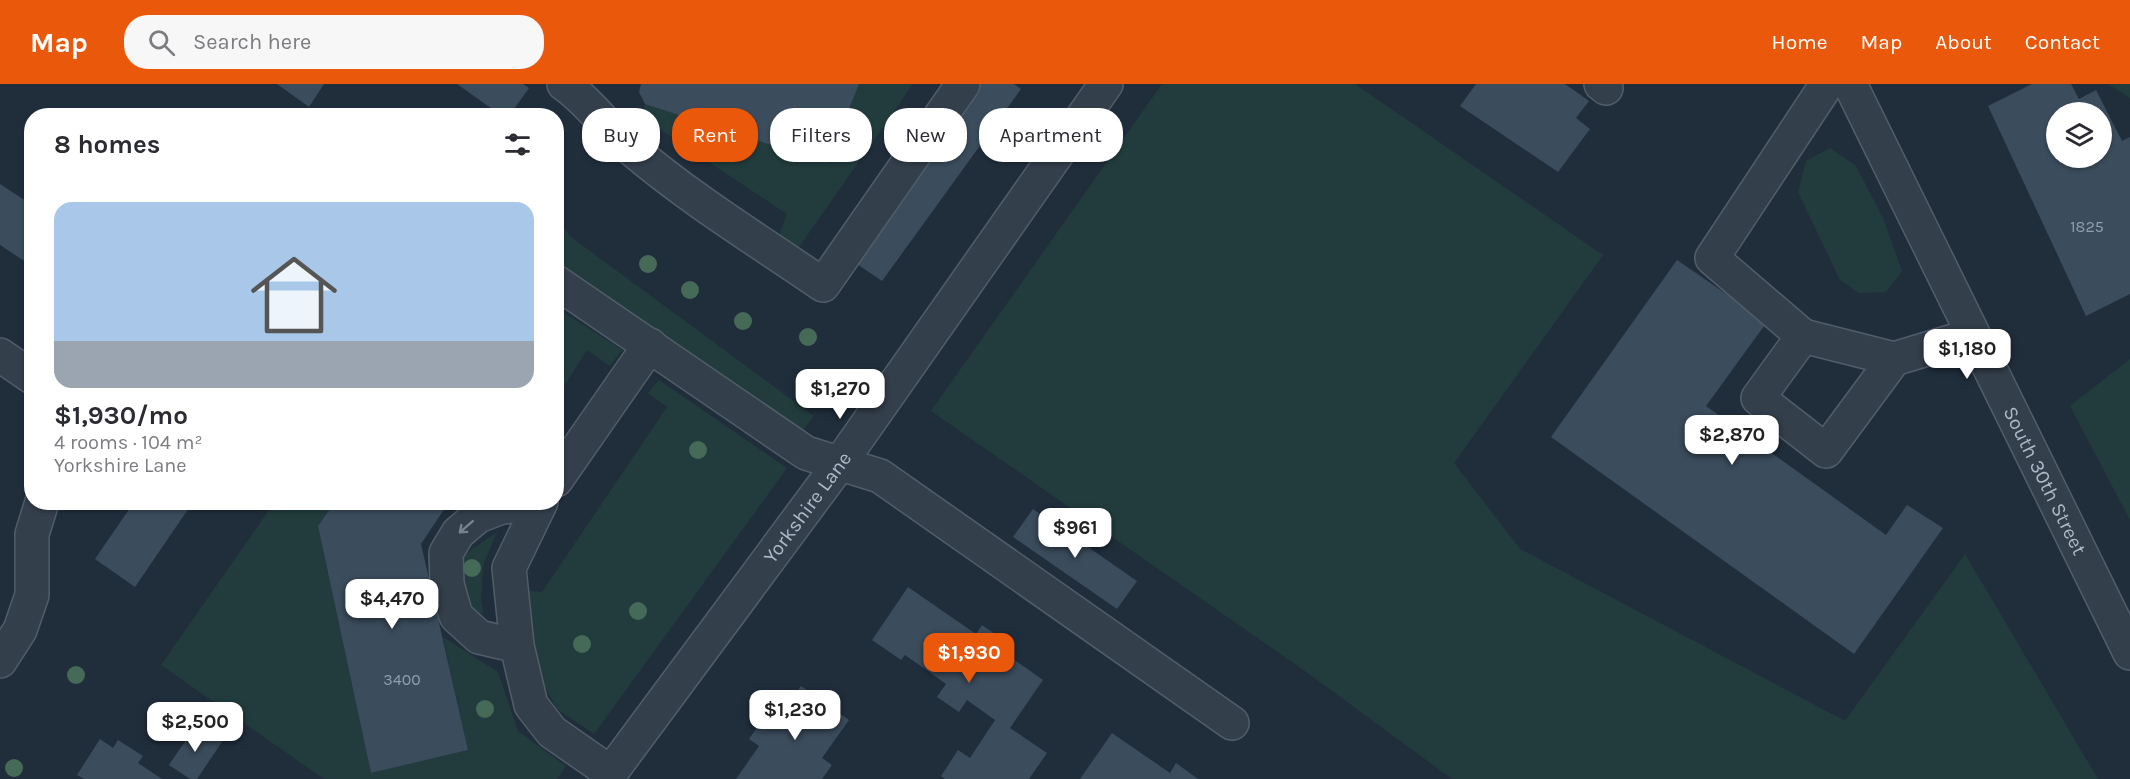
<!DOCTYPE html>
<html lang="en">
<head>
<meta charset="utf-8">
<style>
	body { margin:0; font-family:Karla,sans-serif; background:#f7f7f7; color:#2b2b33; height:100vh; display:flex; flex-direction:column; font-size:22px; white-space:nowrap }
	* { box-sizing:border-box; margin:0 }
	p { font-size:20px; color:#7c7c81 }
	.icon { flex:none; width:33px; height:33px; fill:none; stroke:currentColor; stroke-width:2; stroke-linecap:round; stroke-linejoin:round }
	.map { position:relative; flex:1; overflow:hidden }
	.panel { position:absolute; left:24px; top:24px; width:540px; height:402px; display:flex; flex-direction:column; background:#fff; border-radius:24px; box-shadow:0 2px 4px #0004 }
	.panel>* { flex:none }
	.hud { position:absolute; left:582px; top:24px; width:570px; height:54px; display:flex; gap:12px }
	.fabs { position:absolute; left:2046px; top:18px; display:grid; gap:12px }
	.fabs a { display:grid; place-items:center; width:66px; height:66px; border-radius:50%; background:#fff; box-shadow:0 2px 4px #0004; font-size:30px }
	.price { position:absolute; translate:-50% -51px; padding:0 14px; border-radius:12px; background:#fff; color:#222; font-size:20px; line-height:39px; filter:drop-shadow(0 2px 3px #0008) }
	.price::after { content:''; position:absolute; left:50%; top:36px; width:18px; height:14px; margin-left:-9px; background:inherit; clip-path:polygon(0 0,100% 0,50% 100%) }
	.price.current { background:#ea580c; color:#fff }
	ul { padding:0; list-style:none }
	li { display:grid; align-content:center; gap:12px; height:318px; padding:0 30px }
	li+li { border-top:2px solid #e1e1e2 }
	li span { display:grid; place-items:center; height:186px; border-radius:18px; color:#555 }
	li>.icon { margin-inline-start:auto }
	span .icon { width:108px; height:108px; fill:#fffc; stroke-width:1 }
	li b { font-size:26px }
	h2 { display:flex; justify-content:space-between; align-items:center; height:72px; padding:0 30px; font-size:26px }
	.tag { padding:0 21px; border-radius:24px; background:#fff; box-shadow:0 2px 4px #0004; font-size:21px; line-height:54px }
	.tag.current { background:#ea580c; color:#fff }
	header { display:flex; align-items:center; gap:36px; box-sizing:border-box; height:84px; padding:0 30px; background:#ea580c; color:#fff }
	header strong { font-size:28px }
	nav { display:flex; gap:33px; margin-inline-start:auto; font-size:21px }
	.search { width:420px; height:54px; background:#f7f7f7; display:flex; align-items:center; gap:15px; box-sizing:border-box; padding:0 21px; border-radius:24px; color:#7c7c81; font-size:22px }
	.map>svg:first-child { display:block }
	.green { fill:#223c3d }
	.building { fill:#3b4c5c; fill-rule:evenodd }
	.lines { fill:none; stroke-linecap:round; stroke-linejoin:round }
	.minor-casing { stroke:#525d6a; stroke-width:36 }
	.minor { stroke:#343f4c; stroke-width:33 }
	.tree { fill:#456a57 }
	.oneway { stroke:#788390 }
	.labels { text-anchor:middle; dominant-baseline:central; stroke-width:5; stroke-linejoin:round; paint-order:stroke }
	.number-label { font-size:16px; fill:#929ead }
	.street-label { font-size:20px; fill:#afbac8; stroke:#192431 }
</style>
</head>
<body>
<header>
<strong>Map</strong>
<div class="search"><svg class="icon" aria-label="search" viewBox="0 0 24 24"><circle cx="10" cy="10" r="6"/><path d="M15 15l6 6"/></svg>Search here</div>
<nav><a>Home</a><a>Map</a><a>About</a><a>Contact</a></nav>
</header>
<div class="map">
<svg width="2130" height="695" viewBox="0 0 2130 695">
	<rect width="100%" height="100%" fill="#202e3c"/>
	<g class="green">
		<path d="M 859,0 L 913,0 L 797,166 L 777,157 L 787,130 L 643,34 L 645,20 Z"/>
		<path d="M 1162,0 L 1355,0 L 1603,171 L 1454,379 L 1520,465 L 1845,637 L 1965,470 L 2098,695 L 1452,695 L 1305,587 L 931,327 Z"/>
		<path d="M 2108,0 L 2130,0 L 2130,14 Z"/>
		<path d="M 1830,64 L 1856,82 L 1883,134 L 1902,187 L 1886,208 L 1859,209 L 1840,196 L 1798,108 L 1806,77 Z"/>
		<path d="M 556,133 L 571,153 L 814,332 L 799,352 L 557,178 Z"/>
		<path d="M 557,224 L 622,266 L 610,282 L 587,266 L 557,313 Z"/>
		<path d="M 2130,275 L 2130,436 L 2070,322 Z"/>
		<path d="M 659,296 L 787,384 L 594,650 L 557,625 L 532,579 L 522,506 L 542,508 L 667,323 L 648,309 Z"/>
		<path d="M 274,419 L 335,419 L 318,442 L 371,689 L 468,666 L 443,553 L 498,588 L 518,647 L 566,682 L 557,695 L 324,695 L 161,581 Z"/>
		<path d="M 497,448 L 483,481 L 481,512 L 483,529 L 476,528 L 460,514 L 459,478 L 471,466 Z"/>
	</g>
	<g class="building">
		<path d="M 277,0 L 324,0 L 309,23 Z"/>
		<path d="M 457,0 L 523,0 L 529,4 L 509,32 L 502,32 Z"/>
		<path d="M 641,0 L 859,0 L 827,79 L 645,20 L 639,8 Z"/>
		<path d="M 980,0 L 1014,0 L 1021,5 L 882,197 L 854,178 Z"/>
		<path d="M 1476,0 L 1565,0 L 1589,17 L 1576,34 L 1590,45 L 1558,88 L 1460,22 Z"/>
		<path d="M 2032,0 L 2071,0 L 2079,15 L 2096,6 L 2122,57 L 2130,53 L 2130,210 L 2086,232 L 1988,22 ZM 2056,28 L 2102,28 L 2102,74 L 2056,74 Z"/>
		<path d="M 0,100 L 32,121 L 32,182 L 0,161 Z"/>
		<path d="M 1677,176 L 1767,238 L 1706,322 L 1886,451 L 1907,421 L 1943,444 L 1854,570 L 1551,353 Z"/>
		<path d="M 134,418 L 193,418 L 135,503 L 95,475 Z"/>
		<path d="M 335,418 L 449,418 L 421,460 L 468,666 L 371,689 L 318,442 Z"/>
		<path d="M 1033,425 L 1137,497 L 1117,525 L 1013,453 Z"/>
		<path d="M 908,503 L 976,550 L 982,541 L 1009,560 L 1003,568 L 1043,596 L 1010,644 L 1047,669 L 1029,695 L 945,695 L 941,692 L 958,666 L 970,674 L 995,636 L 967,616 L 959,628 L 937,613 L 946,600 L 905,571 L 901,576 L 872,556 Z"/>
		<path d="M 801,602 L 849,636 L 822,674 L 832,681 L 822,695 L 736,695 L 759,662 L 749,655 L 764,633 L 775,640 Z"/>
		<path d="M 196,641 L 222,658 L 197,695 L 190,695 L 169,681 Z"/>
		<path d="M 1112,649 L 1170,689 L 1176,679 L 1198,695 L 1080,695 Z"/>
		<path d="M 100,655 L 113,664 L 118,656 L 143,672 L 138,679 L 162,695 L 84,695 L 77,691 Z"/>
	</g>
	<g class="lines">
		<defs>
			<g id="minor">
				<path d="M 564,0 C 590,18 608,46 633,66 C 692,116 759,157 823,201 L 963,0"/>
				<path d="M 1601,0 L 1606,4"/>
				<path d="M 1827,0 L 1712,174 L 1803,252 L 1758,314 L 1826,367 L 1894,275 L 1973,251"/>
				<path id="s1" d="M 1850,0 L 2130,569"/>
				<path d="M 556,198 L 806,369 L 880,392 L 1232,639"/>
				<path d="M 1803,252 L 1894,275"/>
				<path d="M 0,271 L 32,293"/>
				<path d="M 556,396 L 650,261"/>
				<path d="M 541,418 L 509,484 L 517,562 L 531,621 L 552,648 L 611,689"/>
				<path d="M 517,562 L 479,553 L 456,532 L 447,500 L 446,469 L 458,449 L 478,432 L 502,423 L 539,420"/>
				<path d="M 0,577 L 20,546 L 32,511 L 32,450 L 42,418"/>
				<path id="s2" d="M 606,695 L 840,379 L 1106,0"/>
			</g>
		</defs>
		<use href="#minor" class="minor-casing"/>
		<use href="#minor" class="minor"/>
	</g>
	<g class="tree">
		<circle cx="648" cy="180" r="9"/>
		<circle cx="690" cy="206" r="9"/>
		<circle cx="743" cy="237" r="9"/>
		<circle cx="808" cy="253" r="9"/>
		<circle cx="698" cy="366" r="9"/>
		<circle cx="472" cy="484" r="9"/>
		<circle cx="638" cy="527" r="9"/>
		<circle cx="582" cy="560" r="9"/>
		<circle cx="76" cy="591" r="9"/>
		<circle cx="485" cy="625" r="9"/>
		<circle cx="14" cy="684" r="9"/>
	</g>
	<defs><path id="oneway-shaft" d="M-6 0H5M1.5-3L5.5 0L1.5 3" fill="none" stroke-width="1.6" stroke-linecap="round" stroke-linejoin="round" transform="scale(1.5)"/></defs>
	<use class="oneway" href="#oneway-shaft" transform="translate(466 443) rotate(139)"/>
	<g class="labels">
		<g class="number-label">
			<text x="2087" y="142">1825</text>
			<text x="402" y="595">3400</text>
		</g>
		<g class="street-label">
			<text stroke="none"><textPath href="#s1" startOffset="442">South 30th Street</textPath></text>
			<text stroke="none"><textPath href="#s2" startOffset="338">Yorkshire Lane</textPath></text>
		</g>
	</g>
</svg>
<div class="fabs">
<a><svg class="icon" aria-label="layers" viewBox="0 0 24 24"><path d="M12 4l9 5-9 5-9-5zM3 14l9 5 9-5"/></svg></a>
</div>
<b class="price" style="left:1967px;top:296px">$1,180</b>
<b class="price" style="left:840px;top:336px">$1,270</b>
<b class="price" style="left:1732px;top:382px">$2,870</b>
<b class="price" style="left:1075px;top:475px">$961</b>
<b class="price" style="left:392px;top:546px">$4,470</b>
<b class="price current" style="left:969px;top:600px">$1,930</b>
<b class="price" style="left:795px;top:657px">$1,230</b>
<b class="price" style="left:195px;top:669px">$2,500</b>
<div class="hud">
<a class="tag">Buy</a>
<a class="tag current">Rent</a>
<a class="tag">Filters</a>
<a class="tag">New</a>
<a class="tag">Apartment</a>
</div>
<section class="panel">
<h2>8 homes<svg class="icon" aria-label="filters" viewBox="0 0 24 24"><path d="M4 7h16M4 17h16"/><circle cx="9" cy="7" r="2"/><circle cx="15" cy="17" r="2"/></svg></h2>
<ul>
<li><span style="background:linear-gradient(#a9c7e8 75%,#9aa5b1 0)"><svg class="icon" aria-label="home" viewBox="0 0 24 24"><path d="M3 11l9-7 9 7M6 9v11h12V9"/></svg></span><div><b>$1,930/mo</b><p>4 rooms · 104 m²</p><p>Yorkshire Lane</p></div></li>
</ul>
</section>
</div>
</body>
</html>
